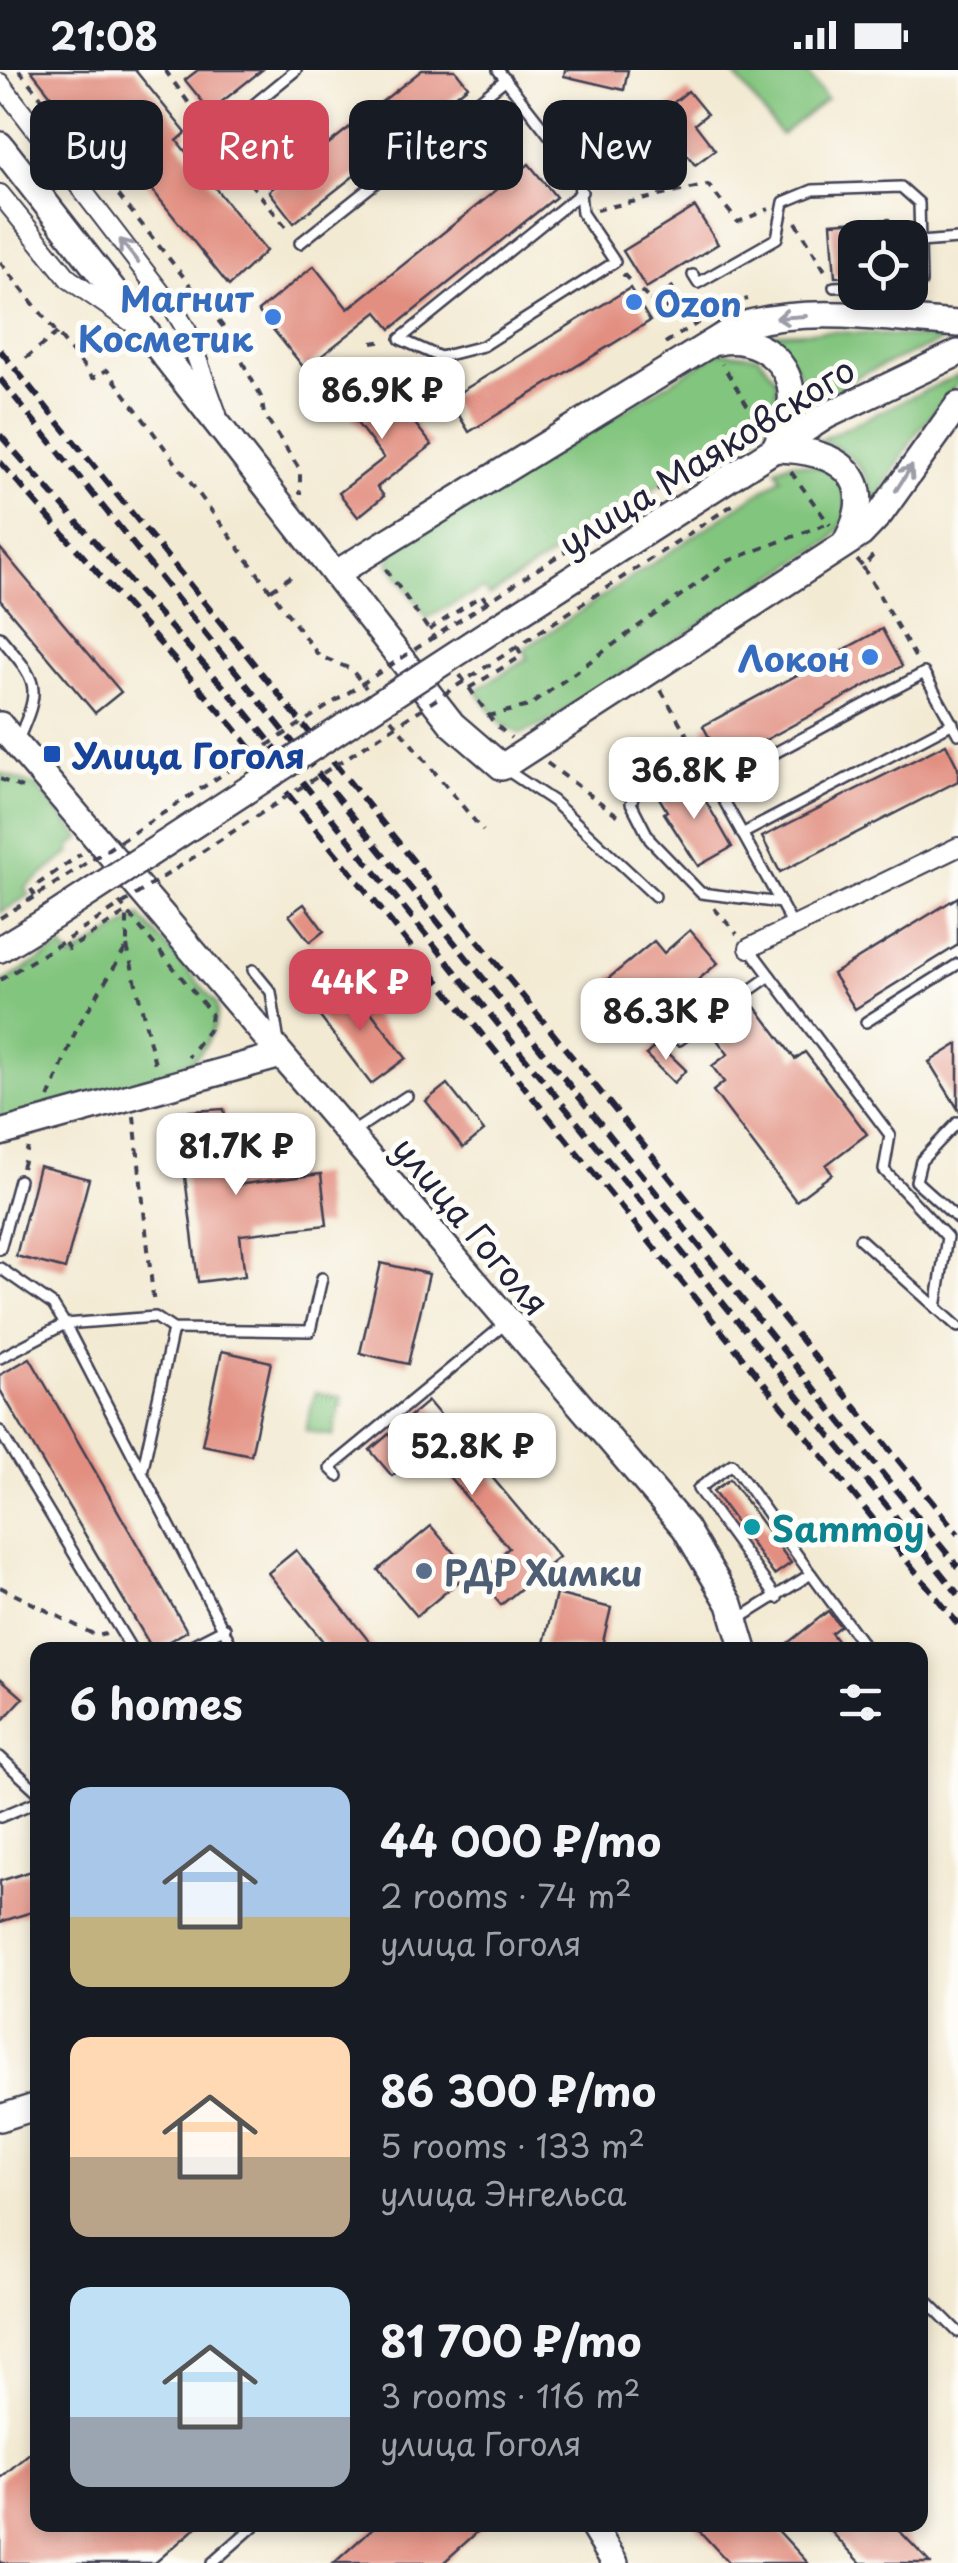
<!DOCTYPE html>
<html lang="en">
<head>
<meta charset="utf-8">
<style>
	body { margin:0; font-family:"Playpen Sans",sans-serif; background:#242831; color:#f1f3f6; height:100vh; display:flex; flex-direction:column; font-size:38px; white-space:nowrap }
	* { box-sizing:border-box; margin:0 }
	p { font-size:32px; color:#9ea1a6 }
	.icon { flex:none; width:55px; height:55px; fill:none; stroke:currentColor; stroke-width:2; stroke-linecap:round; stroke-linejoin:round }
	.map { position:relative; flex:1; overflow:hidden }
	.details { position:absolute; left:30px; top:1572px; width:898px; height:890px; display:flex; flex-direction:column; background:#171b24; border-radius:20px; box-shadow:0 5px 15px #0003 }
	.details>* { flex:none }
	.guide { position:absolute; left:30px; top:30px; width:900px; height:90px; display:flex; gap:20px }
	.buttons { position:absolute; left:838px; top:150px; display:grid; gap:20px }
	.buttons a { display:grid; place-items:center; width:90px; height:90px; border-radius:20px; background:#171b24; box-shadow:0 5px 15px #0003; font-size:50px }
	.price { position:absolute; translate:-50% -85px; padding:0 22px; border-radius:20px; background:#fff; color:#222; font-size:32px; line-height:65px; filter:drop-shadow(0 2px 5px #0008) }
	.price::after { content:''; position:absolute; left:50%; top:60px; width:30px; height:22px; margin-left:-15px; background:inherit; clip-path:polygon(0 0,100% 0,50% 100%) }
	.price.active { background:#d1495b; color:#fff }
	ul { padding:0; list-style:none }
	li { display:flex; align-items:center; gap:30px; height:250px; padding:0 40px }
	li span { display:grid; place-items:center; flex:none; width:280px; height:200px; border-radius:20px; color:#555 }
	li>.icon { margin-inline-start:auto }
	span .icon { width:120px; height:120px; fill:#fffc; stroke-width:1 }
	li b { font-size:42px }
	h2 { display:flex; justify-content:space-between; align-items:center; height:120px; padding:0 40px; font-size:42px }
	.pill { padding:0 35px; border-radius:20px; background:#171b24; box-shadow:0 5px 15px #0003; font-size:35px; line-height:90px }
	.pill.active { background:#d1495b; color:#fff }
	.status { display:flex; justify-content:space-between; align-items:center; height:70px; padding:0 50px; background:#171b24; direction:ltr }
	.status svg { height:28px; fill:currentColor }
	.map>svg:first-child { display:block }
	.green { fill:#82c57e; stroke:#52745c; stroke-width:2.5 }
	.building { fill:#e28f81 }
	.lines { fill:none; stroke-linecap:round; stroke-linejoin:round }
	.lane-casing { stroke:#414052; stroke-width:14 }
	.street-casing { stroke:#414052; stroke-width:22 }
	.secondary-casing { stroke:#414052; stroke-width:30 }
	.path { stroke:#414052; stroke-width:4; stroke-dasharray:8 8; stroke-linecap:butt }
	.lane { stroke:#fff; stroke-width:9 }
	.street { stroke:#fff; stroke-width:18 }
	.secondary { stroke:#fff; stroke-width:25 }
	.rail { stroke:#22223b; stroke-width:6; stroke-dasharray:15 8; stroke-linecap:butt }
	.secondary-bridge-casing { stroke:#414052; stroke-width:30; stroke-linecap:butt }
	.path-bridge { stroke:#414052; stroke-width:4; stroke-dasharray:8 8; stroke-linecap:butt }
	.secondary-bridge { stroke:#fff; stroke-width:25 }
	.oneway { stroke:#9c9ca7 }
	.shop-dot { fill:#3f7fe0; stroke:#fdfcf7; stroke-width:4 }
	.transit-dot { fill:#1a4fb4; stroke:#fdfcf7; stroke-width:4 }
	.culture-dot { fill:#0f9aa8; stroke:#fdfcf7; stroke-width:4 }
	.service-dot { fill:#5c6f8a; stroke:#fdfcf7; stroke-width:4 }
	.labels { text-anchor:middle; dominant-baseline:central; stroke-width:10; stroke-linejoin:round; paint-order:stroke }
	.shop-label { font-size:35px; font-weight:bold; fill:#366cbe; stroke:#fdfcf7; text-anchor:end }
	.street-label { font-size:35px; fill:#22223b; stroke:#fdfcf7 }
	.transit-label { font-size:35px; font-weight:bold; fill:#164399; stroke:#fdfcf7; text-anchor:start }
	.culture-label { font-size:35px; font-weight:bold; fill:#0d838f; stroke:#fdfcf7; text-anchor:start }
	.service-label { font-size:35px; font-weight:bold; fill:#4e5e75; stroke:#fdfcf7; text-anchor:start }
</style>
</head>
<body>
<div class="status"><b>21:08</b><svg viewBox="0 0 49 12"><path d="M0 12V9h3v3zM5 12V6h3v6zM10 12V3h3v9zM15 12V0h3v12zM26 1h20v11H26zM47 4h2v5h-2z"/></svg></div>
<div class="map">
<svg width="958" height="2493" viewBox="0 0 958 2493">
	<rect width="100%" height="100%" fill="#fdfcf7"/>
	<filter id="ink" filterUnits="userSpaceOnUse"><feTurbulence type="fractalNoise" baseFrequency=".01" numOctaves="2"/><feDisplacementMap in="SourceGraphic" scale="20" xChannelSelector="R" yChannelSelector="G"/><feConvolveMatrix kernelMatrix="1 2 1 2 8 2 1 2 1" color-interpolation-filters="sRGB"/></filter>
	<filter id="wash" filterUnits="userSpaceOnUse"><feTurbulence type="fractalNoise" baseFrequency=".0048" numOctaves="4" result="noise"/><feDisplacementMap in="SourceGraphic" scale="40" xChannelSelector="R" yChannelSelector="G"/><feGaussianBlur stdDeviation="2.25" result="paint"/><feColorMatrix in="noise" values="0 0 0 0 0 0 0 0 0 0 0 0 0 0 0 0 0 1.4 0 .05"/><feComposite in="paint" operator="in"/></filter>
	<g filter="url(#wash)">
		<rect width="100%" height="100%" fill="#f3ead3"/>
		<g class="green">
			<path d="M 731,0 L 804,0 L 827,29 L 781,65 Z"/>
			<path d="M 826,261 L 947,269 L 864,303 L 802,340 C 805,302 792,279 756,264 Z"/>
			<path d="M 720,282 L 758,286 L 777,310 L 775,340 L 755,365 L 739,363 L 489,526 L 483,519 L 427,548 L 388,492 L 395,480 Z"/>
			<path d="M 958,305 L 958,313 L 915,365 L 874,434 C 870,401 851,381 820,370 Z"/>
			<path d="M 792,392 L 834,400 C 850,427 852,446 830,471 L 545,654 L 521,664 L 502,655 L 476,620 L 528,588 L 524,579 L 781,408 L 776,399 Z"/>
			<path d="M 0,703 L 36,716 L 81,768 L 69,777 L 71,782 L 25,818 L 29,825 L 0,843 Z"/>
			<path d="M 140,846 L 216,933 C 221,951 208,976 194,989 C 170,1010 38,1040 0,1052 L 0,914 L 62,877 L 71,888 Z"/>
			<path d="M 315,1322 L 342,1328 L 333,1366 L 306,1360 Z"/>
		</g>
		<g id="blocks">
			<g class="building">
				<path d="M 31,0 L 135,0 L 186,63 L 177,71 L 266,181 L 229,216 L 138,102 L 129,109 L 77,45 L 70,50 Z"/>
				<path d="M 198,0 L 262,0 L 210,41 L 185,10 Z"/>
				<path d="M 422,0 L 455,0 L 468,16 L 294,153 L 269,121 Z"/>
				<path d="M 565,0 L 628,0 L 624,20 L 564,6 Z"/>
				<path d="M 688,21 L 707,44 L 695,54 L 715,80 L 695,95 L 657,46 Z"/>
				<path d="M 529,94 L 556,127 L 391,259 L 377,242 L 305,299 L 258,241 L 314,196 L 348,239 Z"/>
				<path d="M 695,137 L 718,174 L 646,218 L 623,181 Z"/>
				<path d="M 889,149 L 890,168 L 855,168 L 855,206 L 835,207 L 831,153 Z"/>
				<path d="M 630,218 L 650,251 L 469,362 L 449,329 Z"/>
				<path d="M 378,307 L 432,375 L 377,417 L 384,426 L 358,447 L 339,423 L 384,388 L 343,335 Z"/>
				<path d="M 0,478 L 121,622 L 95,643 L 0,530 Z"/>
				<path d="M 882,559 L 902,596 L 723,693 L 703,656 Z"/>
				<path d="M 946,674 L 958,698 L 958,711 L 780,802 L 762,767 Z"/>
				<path d="M 692,707 L 732,777 L 698,796 L 664,743 L 667,741 L 658,726 Z"/>
				<path d="M 958,827 L 958,875 L 855,939 L 833,904 Z"/>
				<path d="M 304,834 L 324,861 L 310,872 L 289,845 Z"/>
				<path d="M 690,860 L 718,893 L 647,953 L 609,908 L 654,871 L 664,883 Z"/>
				<path d="M 349,913 L 406,988 L 371,1014 L 314,939 Z"/>
				<path d="M 756,937 L 795,989 L 805,982 L 867,1064 L 826,1095 L 832,1104 L 796,1131 L 713,1021 L 724,1012 L 712,996 L 728,984 L 715,967 Z"/>
				<path d="M 658,973 L 686,1000 L 674,1013 L 646,985 Z"/>
				<path d="M 958,974 L 958,1039 L 929,992 Z"/>
				<path d="M 447,1014 L 484,1061 L 463,1078 L 426,1031 Z"/>
				<path d="M 224,1039 L 236,1115 L 321,1104 L 327,1155 L 240,1165 L 245,1206 L 198,1212 L 177,1042 Z"/>
				<path d="M 39,1096 L 89,1109 L 65,1199 L 16,1186 Z"/>
				<path d="M 381,1193 L 429,1204 L 408,1294 L 360,1283 Z"/>
				<path d="M 222,1281 L 271,1292 L 251,1385 L 202,1375 Z"/>
				<path d="M 30,1288 L 187,1561 L 153,1580 L 0,1320 L 0,1305 Z"/>
				<path d="M 428,1331 L 559,1487 L 501,1535 L 476,1506 L 509,1478 L 425,1378 L 392,1406 L 370,1380 Z"/>
				<path d="M 730,1409 L 791,1493 L 774,1505 L 713,1421 Z"/>
				<path d="M 431,1456 L 470,1502 L 417,1546 L 378,1500 Z"/>
				<path d="M 296,1480 L 376,1580 L 330,1580 L 268,1503 Z"/>
				<path d="M 556,1524 L 611,1538 L 601,1580 L 543,1577 Z"/>
				<path d="M 828,1541 L 840,1556 L 831,1563 L 844,1580 L 779,1580 Z"/>
				<path d="M 0,1608 L 23,1628 L 0,1653 Z"/>
				<path d="M 38,1799 L 38,1840 L 0,1852 L 0,1811 Z"/>
				<path d="M 38,2376 L 38,2455 L 199,2455 L 155,2493 L 0,2493 L 0,2408 Z"/>
				<path d="M 376,2455 L 485,2455 L 443,2493 L 334,2493 Z"/>
				<path d="M 694,2455 L 773,2455 L 808,2493 L 729,2493 Z"/>
				<path d="M 825,2455 L 894,2455 L 930,2493 L 861,2493 Z"/>
			</g>
		</g>
	</g>
	<g filter="url(#ink)">
		<use href="#blocks" fill-opacity="0" stroke="#414052" stroke-width="2.5"/>
		<g class="lines">
			<defs>
				<g id="lane">
					<path d="M 498,0 L 578,102 L 582,143 L 615,192 L 483,276 L 440,287 L 400,269 L 582,122"/>
					<path d="M 213,68 L 296,0"/>
					<path d="M 300,173 L 506,9"/>
					<path d="M 693,205 L 698,213 L 777,168 L 784,132 L 813,120 L 901,117 L 919,133 L 920,172"/>
					<path d="M 910,213 L 921,213 L 920,172 L 958,169"/>
					<path d="M 834,217 L 855,216"/>
					<path d="M 0,567 C 39,613 42,616 17,672"/>
					<path d="M 505,699 L 553,731 L 655,826"/>
					<path d="M 715,715 L 924,603 L 958,664"/>
					<path d="M 742,764 L 953,653"/>
					<path d="M 781,833 L 701,823 L 650,770 L 631,733 L 635,721 L 698,685 C 731,742 762,799 793,856"/>
					<path d="M 749,878 L 890,1065 L 884,1100 L 947,1167 L 936,1238"/>
					<path d="M 253,900 L 271,922 L 279,973"/>
					<path d="M 866,952 L 958,894"/>
					<path d="M 679,970 L 770,906"/>
					<path d="M 958,1052 L 921,1091 L 916,1111 L 958,1149"/>
					<path d="M 351,1063 L 407,1026"/>
					<path d="M 860,1169 L 958,1257"/>
					<path d="M 0,1179 L 19,1110"/>
					<path d="M 0,1198 L 53,1235 L 65,1254 L 0,1288"/>
					<path d="M 0,1361 L 132,1580"/>
					<path d="M 143,1398 L 173,1259"/>
					<path d="M 338,1406 L 330,1398 L 505,1254"/>
					<path d="M 777,1528 L 698,1419 L 732,1394 L 811,1504"/>
					<path d="M 739,1549 L 811,1504 L 867,1580"/>
					<path d="M 182,1580 L 225,1558"/>
					<path d="M 234,1580 L 65,1254 L 155,1247 L 173,1259 L 310,1261 L 322,1208"/>
					<path d="M 0,1687 L 38,1722"/>
					<path d="M 0,1747 L 38,1731"/>
					<path d="M 920,2224 L 958,2262"/>
					<path d="M 212,2493 L 255,2455"/>
				</g>
				<g id="street">
					<path d="M 0,13 L 175,241 L 187,261 L 217,344"/>
					<path d="M 0,124 L 69,209 L 134,254"/>
					<path d="M 749,878 L 958,777"/>
				</g>
				<g id="secondary">
					<path d="M 0,75 L 452,654 L 502,697 L 861,464 L 880,444 L 958,335"/>
					<path d="M 718,272 C 756,264 795,292 791,333 C 789,349 781,364 775,378"/>
					<path d="M 775,379 C 836,380 882,405 846,472"/>
					<path d="M 335,504 L 739,256 C 808,235 887,249 958,254"/>
					<path d="M 497,557 L 826,346 L 958,283"/>
					<path d="M 0,655 L 685,1458 L 730,1534 L 744,1580"/>
					<path d="M 0,879 L 54,846"/>
					<path d="M 0,1063 L 281,985"/>
					<path d="M 0,2048 L 38,2036"/>
					<path d="M 592,2455 L 615,2493"/>
				</g>
			</defs>
			<use href="#lane" class="lane-casing"/>
			<use href="#street" class="street-casing"/>
			<use href="#secondary" class="secondary-casing"/>
			<g class="path">
				<path d="M 19,0 L 225,259 L 261,327 L 264,344 L 300,400 L 300,424"/>
				<path d="M 165,0 L 206,57"/>
				<path d="M 220,76 L 290,162"/>
				<path d="M 596,140 L 708,115 L 738,152 L 769,139"/>
				<path d="M 796,152 L 827,204"/>
				<path d="M 0,192 L 93,308 L 107,300 L 319,586 L 351,599 L 366,618"/>
				<path d="M 623,204 L 634,215"/>
				<path d="M 641,221 L 650,230 L 680,213"/>
				<path d="M 650,230 L 696,252"/>
				<path d="M 729,234 L 748,229"/>
				<path d="M 372,273 L 385,271"/>
				<path d="M 665,273 L 717,241"/>
				<path d="M 26,288 L 57,263"/>
				<path d="M 791,402 L 830,455"/>
				<path d="M 857,490 L 863,497 L 877,481"/>
				<path d="M 863,497 L 918,592"/>
				<path d="M 386,499 L 435,569"/>
				<path d="M 271,520 L 296,503"/>
				<path d="M 483,535 L 759,354 L 722,294"/>
				<path d="M 429,560 L 482,525 L 487,532"/>
				<path d="M 512,580 L 734,434"/>
				<path d="M 460,605 L 494,653 L 511,668"/>
				<path d="M 469,618 L 522,586 L 518,578"/>
				<path d="M 661,620 L 691,672"/>
				<path d="M 488,646 L 529,636 L 728,491 L 829,453"/>
				<path d="M 391,649 L 483,761"/>
				<path d="M 547,693 L 624,750"/>
				<path d="M 0,709 L 22,718"/>
				<path d="M 35,826 L 31,819 L 81,784"/>
				<path d="M 119,832 L 211,943 L 209,959 L 188,987"/>
				<path d="M 714,838 L 737,864"/>
				<path d="M 0,848 L 39,824"/>
				<path d="M 65,873 L 69,879 L 127,842"/>
				<path d="M 127,876 L 156,998"/>
				<path d="M 0,910 L 68,869"/>
				<path d="M 49,1028 L 77,958 L 127,876 L 127,842"/>
				<path d="M 134,1046 L 154,1236"/>
				<path d="M 22,1098 L 28,1078"/>
				<path d="M 0,1517 L 97,1566 L 106,1564"/>
			</g>
			<use href="#lane" class="lane"/>
			<use href="#street" class="street"/>
			<use href="#secondary" class="secondary"/>
			<g class="rail">
				<path d="M 0,280 L 958,1464"/>
				<path d="M 0,309 L 958,1497"/>
				<path d="M 0,365 L 246,642 L 958,1524"/>
				<path d="M 0,392 L 232,655 L 958,1554"/>
			</g>
			<defs>
				<path id="secondary-bridge" d="M 54,846 L 497,557"/>
			</defs>
			<use href="#secondary-bridge" class="secondary-bridge-casing"/>
			<g class="path-bridge">
				<path d="M 39,824 L 483,535"/>
				<path d="M 68,869 L 512,580"/>
			</g>
			<use href="#secondary-bridge" class="secondary-bridge"/>
		</g>
		<defs><path id="oneway-shaft" d="M-6 0H5M1.5-3L5.5 0L1.5 3" fill="none" stroke-width="1.6" stroke-linecap="round" stroke-linejoin="round" transform="scale(2.5)"/></defs>
		<g class="oneway">
			<use href="#oneway-shaft" transform="translate(129 181) rotate(-128)"/>
			<use href="#oneway-shaft" transform="translate(791 247) rotate(176)"/>
			<use href="#oneway-shaft" transform="translate(904 408) rotate(-57)"/>
		</g>
	</g>
	<g class="shop-dot">
		<circle cx="634" cy="232" r="10"/>
		<circle cx="273" cy="247" r="10"/>
		<circle cx="870" cy="587" r="10"/>
	</g>
	<rect class="transit-dot" x="42" y="674" width="20" height="20" rx="5"/>
	<circle class="culture-dot" cx="752" cy="1457" r="10"/>
	<circle class="service-dot" cx="424" cy="1501" r="10"/>
	<g class="labels">
		<g class="shop-label">
			<text x="253" y="227">Магнит<tspan x="253" dy="40">Косметик</tspan></text>
			<text x="654" y="232" text-anchor="start">Ozon</text>
			<text x="850" y="587">Локон</text>
		</g>
		<g class="street-label">
			<text transform="translate(706 385) rotate(-32)">улица Маяковского</text>
			<text transform="translate(472 1155) rotate(50)">улица Гоголя</text>
		</g>
		<g class="transit-label">
			<text x="72" y="684">Улица Гоголя</text>
		</g>
		<g class="culture-label">
			<text x="772" y="1457">Sammoy</text>
		</g>
		<g class="service-label">
			<text x="444" y="1501">РДР Химки</text>
		</g>
	</g>
</svg>
<div class="buttons">
<a><svg class="icon" aria-label="locate" viewBox="0 0 24 24"><circle cx="12" cy="12" r="6"/><path d="M12 2v4M12 18v4M2 12h4M18 12h4"/></svg></a>
</div>
<b class="price" style="left:382px;top:372px">86.9K ₽</b>
<b class="price" style="left:694px;top:752px">36.8K ₽</b>
<b class="price active" style="left:360px;top:964px">44K ₽</b>
<b class="price" style="left:666px;top:993px">86.3K ₽</b>
<b class="price" style="left:236px;top:1128px">81.7K ₽</b>
<b class="price" style="left:472px;top:1428px">52.8K ₽</b>
<div class="guide">
<a class="pill">Buy</a>
<a class="pill active">Rent</a>
<a class="pill">Filters</a>
<a class="pill">New</a>
</div>
<section class="details">
<h2>6 homes<svg class="icon" aria-label="filters" viewBox="0 0 24 24"><path d="M4 7h16M4 17h16"/><circle cx="9" cy="7" r="2"/><circle cx="15" cy="17" r="2"/></svg></h2>
<ul>
<li><span style="background:linear-gradient(#a9c7e8 65%,#c2b280 0)"><svg class="icon" aria-label="home" viewBox="0 0 24 24"><path d="M3 11l9-7 9 7M6 9v11h12V9"/></svg></span><div><b>44 000 ₽/mo</b><p>2 rooms · 74 m²</p><p>улица Гоголя</p></div></li>
<li><span style="background:linear-gradient(#ffd9b3 60%,#b9a48a 0)"><svg class="icon" aria-label="home" viewBox="0 0 24 24"><path d="M3 11l9-7 9 7M6 9v11h12V9"/></svg></span><div><b>86 300 ₽/mo</b><p>5 rooms · 133 m²</p><p>улица Энгельса</p></div></li>
<li><span style="background:linear-gradient(#bfe0f5 65%,#9aa5b1 0)"><svg class="icon" aria-label="home" viewBox="0 0 24 24"><path d="M3 11l9-7 9 7M6 9v11h12V9"/></svg></span><div><b>81 700 ₽/mo</b><p>3 rooms · 116 m²</p><p>улица Гоголя</p></div></li>
</ul>
</section>
</div>
</body>
</html>
